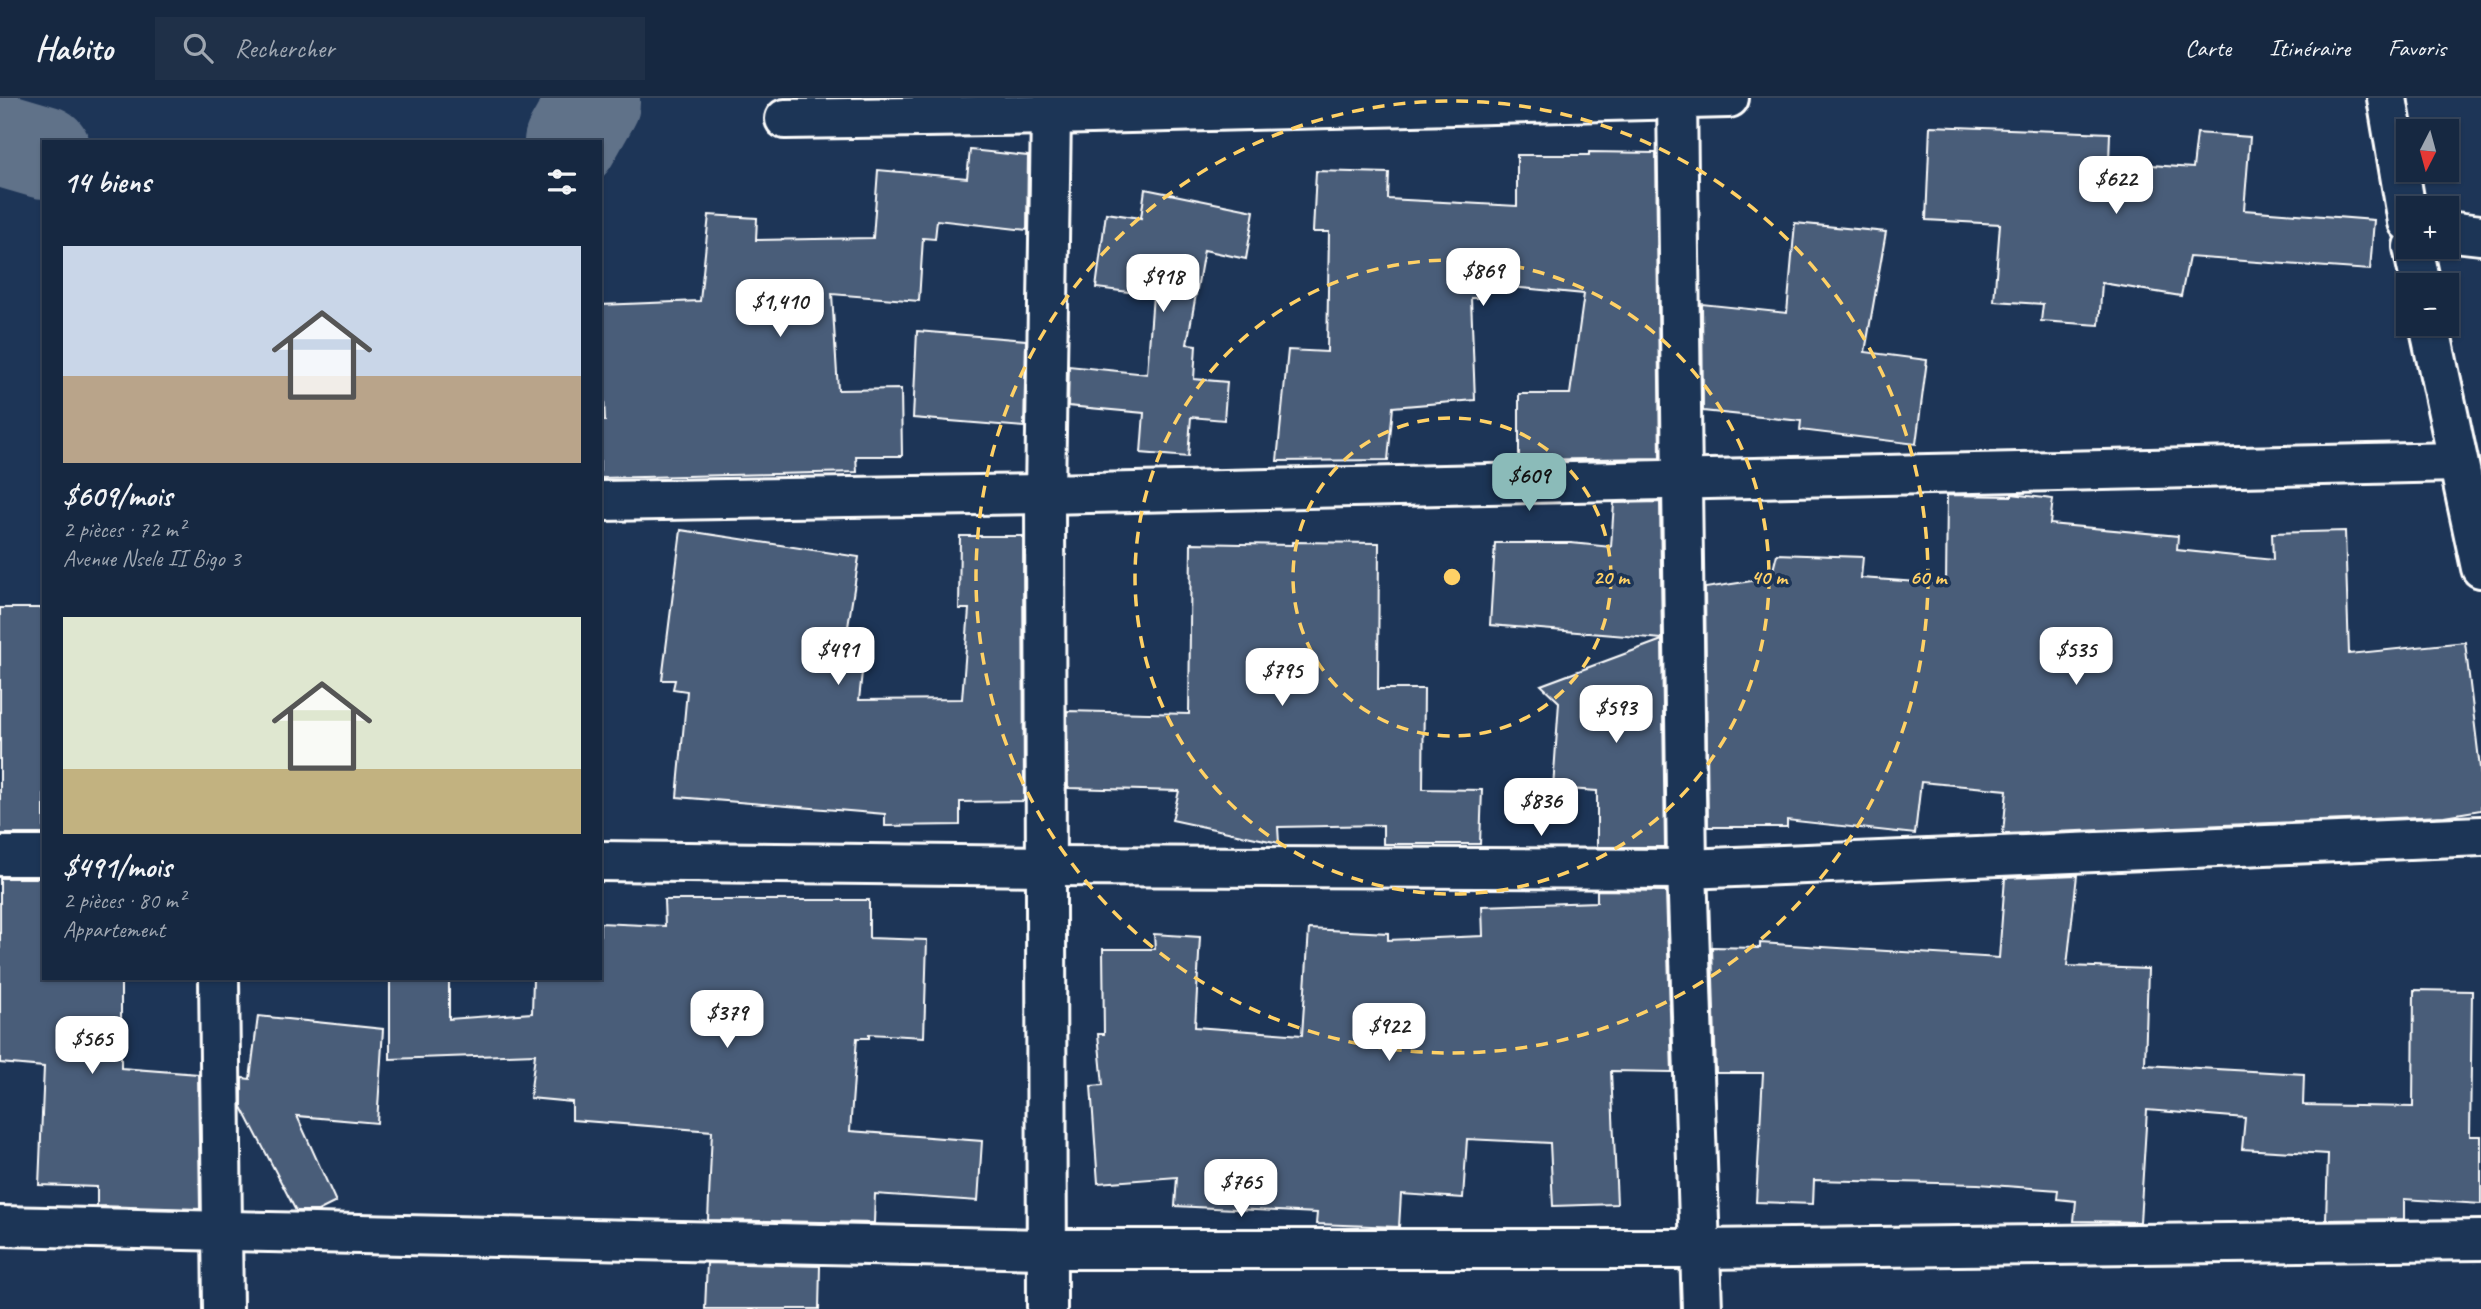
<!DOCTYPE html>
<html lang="fr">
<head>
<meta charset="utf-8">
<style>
	body { margin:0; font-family:Caveat,sans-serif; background:#1f3048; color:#f1f3f6; height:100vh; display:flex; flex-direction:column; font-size:26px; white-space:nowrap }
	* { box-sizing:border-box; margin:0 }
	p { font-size:23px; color:#9ea6b1 }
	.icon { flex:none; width:38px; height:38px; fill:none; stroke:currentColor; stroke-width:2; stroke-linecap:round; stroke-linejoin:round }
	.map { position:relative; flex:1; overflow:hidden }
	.drawer { position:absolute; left:42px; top:42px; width:560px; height:840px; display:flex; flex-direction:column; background:#162841; border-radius:0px; box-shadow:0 2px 5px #0004,0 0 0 2px #35445a }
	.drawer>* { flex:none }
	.needle { width:46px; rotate:186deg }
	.buttons { position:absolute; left:2396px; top:21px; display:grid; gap:14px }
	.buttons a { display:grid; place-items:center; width:63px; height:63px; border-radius:0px; background:#162841; box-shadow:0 2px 5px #0004,0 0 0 2px #35445a; font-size:35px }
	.price { position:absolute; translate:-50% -60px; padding:0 16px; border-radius:14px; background:#fff; color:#222; font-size:23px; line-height:46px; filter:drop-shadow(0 2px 4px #0008) }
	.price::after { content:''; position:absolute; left:50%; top:42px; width:21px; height:16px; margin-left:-10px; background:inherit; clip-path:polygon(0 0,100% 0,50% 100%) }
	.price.current { background:#8bbbb9; color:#111 }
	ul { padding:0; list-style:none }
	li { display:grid; align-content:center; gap:14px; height:371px; padding:0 21px }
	li span { display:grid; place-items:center; height:217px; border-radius:0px; color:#555 }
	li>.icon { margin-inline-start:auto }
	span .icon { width:126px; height:126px; fill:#fffc; stroke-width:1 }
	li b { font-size:30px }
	h2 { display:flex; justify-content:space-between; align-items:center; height:84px; padding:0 21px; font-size:30px }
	header { display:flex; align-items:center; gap:42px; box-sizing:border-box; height:98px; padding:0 35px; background:#162841; border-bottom:2px solid #35445a }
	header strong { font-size:33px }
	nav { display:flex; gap:38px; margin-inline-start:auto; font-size:24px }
	.search { width:490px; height:63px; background:#1f3048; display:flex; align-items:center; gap:18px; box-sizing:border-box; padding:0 24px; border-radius:0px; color:#9ea6b1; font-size:26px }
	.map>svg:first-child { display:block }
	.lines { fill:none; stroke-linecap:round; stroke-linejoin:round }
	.river { stroke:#617289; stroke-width:94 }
	.building { fill:#4a5d79; stroke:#fff; stroke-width:2 }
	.minor-casing { stroke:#fff; stroke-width:44 }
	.tertiary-casing { stroke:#fff; stroke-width:44 }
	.minor { stroke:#1d3557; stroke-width:38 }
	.tertiary { stroke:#1d3557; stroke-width:38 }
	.ring { fill:none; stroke:#ffd166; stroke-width:3.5; stroke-dasharray:12 9 }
	.centre { fill:#ffd166; stroke:#1d3557; stroke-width:3.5 }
	.ring-label { font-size:21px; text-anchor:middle; font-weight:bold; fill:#ffd166; stroke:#1d3557; stroke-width:7; stroke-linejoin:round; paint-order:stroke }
</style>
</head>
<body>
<header>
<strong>Habito</strong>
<div class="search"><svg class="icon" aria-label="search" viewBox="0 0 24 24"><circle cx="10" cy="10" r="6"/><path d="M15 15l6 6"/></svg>Rechercher</div>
<nav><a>Carte</a><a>Itinéraire</a><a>Favoris</a></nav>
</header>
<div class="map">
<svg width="2481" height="1211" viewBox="0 0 2481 1211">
	<rect width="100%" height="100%" fill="#1d3557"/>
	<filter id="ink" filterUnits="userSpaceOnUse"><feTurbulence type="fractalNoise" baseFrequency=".0143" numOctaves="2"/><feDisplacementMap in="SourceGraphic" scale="14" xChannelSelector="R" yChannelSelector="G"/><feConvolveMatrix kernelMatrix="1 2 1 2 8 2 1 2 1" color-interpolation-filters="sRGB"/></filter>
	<g filter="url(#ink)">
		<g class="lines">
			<g class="river">
				<path d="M 0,41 L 44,54"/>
				<path d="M 571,44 L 593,5 L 593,0"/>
			</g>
		</g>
		<g class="building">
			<path d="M 1930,28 L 2110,35 L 2109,64 L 2193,70 L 2197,35 L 2250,39 L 2244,112 L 2374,122 L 2370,172 L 2189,159 L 2181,198 L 2102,185 L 2099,227 L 2041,223 L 2043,206 L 1994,203 L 2000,126 L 1926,122 Z"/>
			<path d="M 970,52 L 1028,58 L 1027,132 L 937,122 L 935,141 L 923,140 L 919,203 L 832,196 L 838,292 L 901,291 L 902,358 L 856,358 L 857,374 L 600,380 L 600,323 L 605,323 L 600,207 L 700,203 L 709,117 L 757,120 L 756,142 L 873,140 L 878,72 L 967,80 Z"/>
			<path d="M 1589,54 L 1656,55 L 1660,360 L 1519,362 L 1519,296 L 1570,296 L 1584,196 L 1481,186 L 1479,200 L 1471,200 L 1475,302 L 1393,309 L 1388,362 L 1277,363 L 1288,252 L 1327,254 L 1329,134 L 1313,134 L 1316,73 L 1389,75 L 1388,101 L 1517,108 L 1517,57 L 1589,57 Z"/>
			<path d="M 1145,91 L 1254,113 L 1246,161 L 1204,152 L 1187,246 L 1196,247 L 1194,281 L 1227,284 L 1224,322 L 1191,319 L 1188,359 L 1141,355 L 1144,315 L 1068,308 L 1069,268 L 1147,276 L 1153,197 L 1096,190 L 1106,115 L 1141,120 Z"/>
			<path d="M 1795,125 L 1886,134 L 1865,254 L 1927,262 L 1916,346 L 1800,332 L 1801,323 L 1703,313 L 1702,206 L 1787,215 Z"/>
			<path d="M 917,233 L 1026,242 L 1024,329 L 913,320 Z"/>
			<path d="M 2012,396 L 2053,401 L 2050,426 L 2178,438 L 2177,452 L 2273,462 L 2272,435 L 2345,433 L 2349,556 L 2465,544 L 2481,679 L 2481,712 L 2444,718 L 2003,736 L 2007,692 L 1921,684 L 1915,736 L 1787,722 L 1787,729 L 1708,729 L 1705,490 L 1771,480 L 1777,456 L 1863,459 L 1861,480 L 1946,486 L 1947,397 L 2012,398 Z"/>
			<path d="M 1660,404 L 1662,541 L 1490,527 L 1495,445 L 1571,445 L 1611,449 L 1614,405 Z"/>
			<path d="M 681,432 L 859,459 L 844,554 L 864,556 L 859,602 L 962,601 L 969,511 L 959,511 L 960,438 L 1023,438 L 1024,703 L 960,704 L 960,727 L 885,728 L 885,716 L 677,699 L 687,593 L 673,591 L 675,582 L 662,582 Z"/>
			<path d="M 1292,444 L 1379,445 L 1378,591 L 1424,591 L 1423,691 L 1482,692 L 1480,746 L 1383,746 L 1383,727 L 1278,729 L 1279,745 L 1172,722 L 1179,693 L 1068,690 L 1067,613 L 1189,616 L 1191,445 L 1292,447 Z"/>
			<rect x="0" y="510" width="44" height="226"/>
			<path d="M 1662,542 L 1665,749 L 1597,749 L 1597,693 L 1553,690 L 1559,604 L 1541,587 Z"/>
			<path d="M 2077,777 L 2067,868 L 2148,871 L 2145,967 L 2304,976 L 2303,1007 L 2413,1009 L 2414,892 L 2472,893 L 2470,1038 L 2481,1038 L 2481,1106 L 2404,1101 L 2404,1121 L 2326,1122 L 2328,1056 L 2242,1051 L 2245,1020 L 2147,1012 L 2140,1124 L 2074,1123 L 2076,1103 L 2057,1101 L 2058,1092 L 1978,1086 L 1814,1082 L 1813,1106 L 1756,1104 L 1763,975 L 1716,975 L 1712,849 L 1760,850 L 1760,845 L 1999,860 L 2005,780 Z"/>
			<path d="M 0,780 L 44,780 L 44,880 L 121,882 L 121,970 L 198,976 L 200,1111 L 97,1108 L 97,1089 L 39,1087 L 44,969 L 0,965 Z"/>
			<path d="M 1597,792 L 1666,793 L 1672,974 L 1611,973 L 1617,1106 L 1553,1108 L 1550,1045 L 1467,1041 L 1463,1100 L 1401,1096 L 1399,1129 L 1316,1126 L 1317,1115 L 1175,1108 L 1177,1079 L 1098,1085 L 1091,988 L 1103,987 L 1098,936 L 1104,936 L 1103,851 L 1155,851 L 1154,836 L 1200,839 L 1195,929 L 1302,937 L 1309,831 L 1388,835 L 1388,842 L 1483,838 L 1482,808 L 1597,804 Z"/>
			<path d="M 664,802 L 869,802 L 869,840 L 927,842 L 924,939 L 869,936 L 869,940 L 857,940 L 850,1033 L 982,1043 L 978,1103 L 875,1096 L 874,1125 L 708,1122 L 712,1033 L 572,1022 L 572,1004 L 530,1000 L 535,956 L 390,961 L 390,880 L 449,880 L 449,921 L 532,915 L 533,880 L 600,880 L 600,825 L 665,828 Z"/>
			<path d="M 258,918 L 383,931 L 377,1025 L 297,1018 L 336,1104 L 318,1113 L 296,1113 L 242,1009 L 242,980 L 250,981 Z"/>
			<path d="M 707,1165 L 820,1168 L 819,1211 L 705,1211 Z"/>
		</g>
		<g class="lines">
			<defs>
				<g id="minor">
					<path d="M 1677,0 L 1687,771 L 1702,1211"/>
					<path d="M 785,21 L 1051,17 L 1729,0"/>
					<path d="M 2446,133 L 2481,137"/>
					<path d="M 600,403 L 1045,396 L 2457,364"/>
					<path d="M 0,758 L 44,758"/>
					<path d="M 600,763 L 1045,768 L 1687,771 L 2481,738"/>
					<path d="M 219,880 L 223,1211"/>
					<path d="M 0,1128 L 1046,1151 L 1700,1151 L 2481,1142"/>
					<path d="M 1047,1211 L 1045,396 L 1051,17"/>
				</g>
				<g id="tertiary">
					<path d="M 2387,0 L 2408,124"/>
					<path d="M 2413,149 L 2421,187"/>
					<path d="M 2429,226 L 2481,470"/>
				</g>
			</defs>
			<use href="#minor" class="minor-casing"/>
			<use href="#tertiary" class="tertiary-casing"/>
			<use href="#minor" class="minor"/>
			<use href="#tertiary" class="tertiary"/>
		</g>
	</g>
	<g class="ring">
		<circle cx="1452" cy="479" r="159"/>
		<circle cx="1452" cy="479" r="317"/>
		<circle cx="1452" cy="479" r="476"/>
	</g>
	<circle cx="1452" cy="479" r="10" class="centre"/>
	<g class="ring-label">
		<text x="1611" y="486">20 m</text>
		<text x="1769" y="486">40 m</text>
		<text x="1928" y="486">60 m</text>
	</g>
</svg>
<div class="buttons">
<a><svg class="needle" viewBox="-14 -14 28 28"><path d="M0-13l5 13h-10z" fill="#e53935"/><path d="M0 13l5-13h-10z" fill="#9ea6b1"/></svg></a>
<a>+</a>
<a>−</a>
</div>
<b class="price" style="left:2116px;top:118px">$622</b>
<b class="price" style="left:1483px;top:210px">$869</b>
<b class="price" style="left:1163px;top:216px">$918</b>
<b class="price" style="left:780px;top:241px">$1,410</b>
<b class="price current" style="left:1529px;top:415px">$609</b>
<b class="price" style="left:838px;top:589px">$491</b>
<b class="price" style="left:2076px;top:589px">$535</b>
<b class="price" style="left:1282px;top:610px">$795</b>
<b class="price" style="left:1616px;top:647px">$593</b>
<b class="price" style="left:1541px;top:740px">$836</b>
<b class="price" style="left:727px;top:952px">$379</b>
<b class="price" style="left:1389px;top:965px">$922</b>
<b class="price" style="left:92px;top:978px">$565</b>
<b class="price" style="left:1241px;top:1121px">$765</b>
<section class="drawer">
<h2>14 biens<svg class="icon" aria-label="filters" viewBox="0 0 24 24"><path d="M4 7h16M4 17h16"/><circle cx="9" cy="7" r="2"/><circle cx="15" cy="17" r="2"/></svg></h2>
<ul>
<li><span style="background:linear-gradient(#c9d6e8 60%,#b9a48a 0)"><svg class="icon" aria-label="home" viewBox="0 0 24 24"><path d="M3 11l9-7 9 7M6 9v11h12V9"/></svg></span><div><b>$609/mois</b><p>2 pièces · 72 m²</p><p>Avenue Nsele II Bigo 3</p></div></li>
<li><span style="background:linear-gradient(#dfe7d0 70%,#c2b280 0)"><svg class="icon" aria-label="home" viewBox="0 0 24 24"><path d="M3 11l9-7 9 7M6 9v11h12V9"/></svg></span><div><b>$491/mois</b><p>2 pièces · 80 m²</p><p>Appartement</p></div></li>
</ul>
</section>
</div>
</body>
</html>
